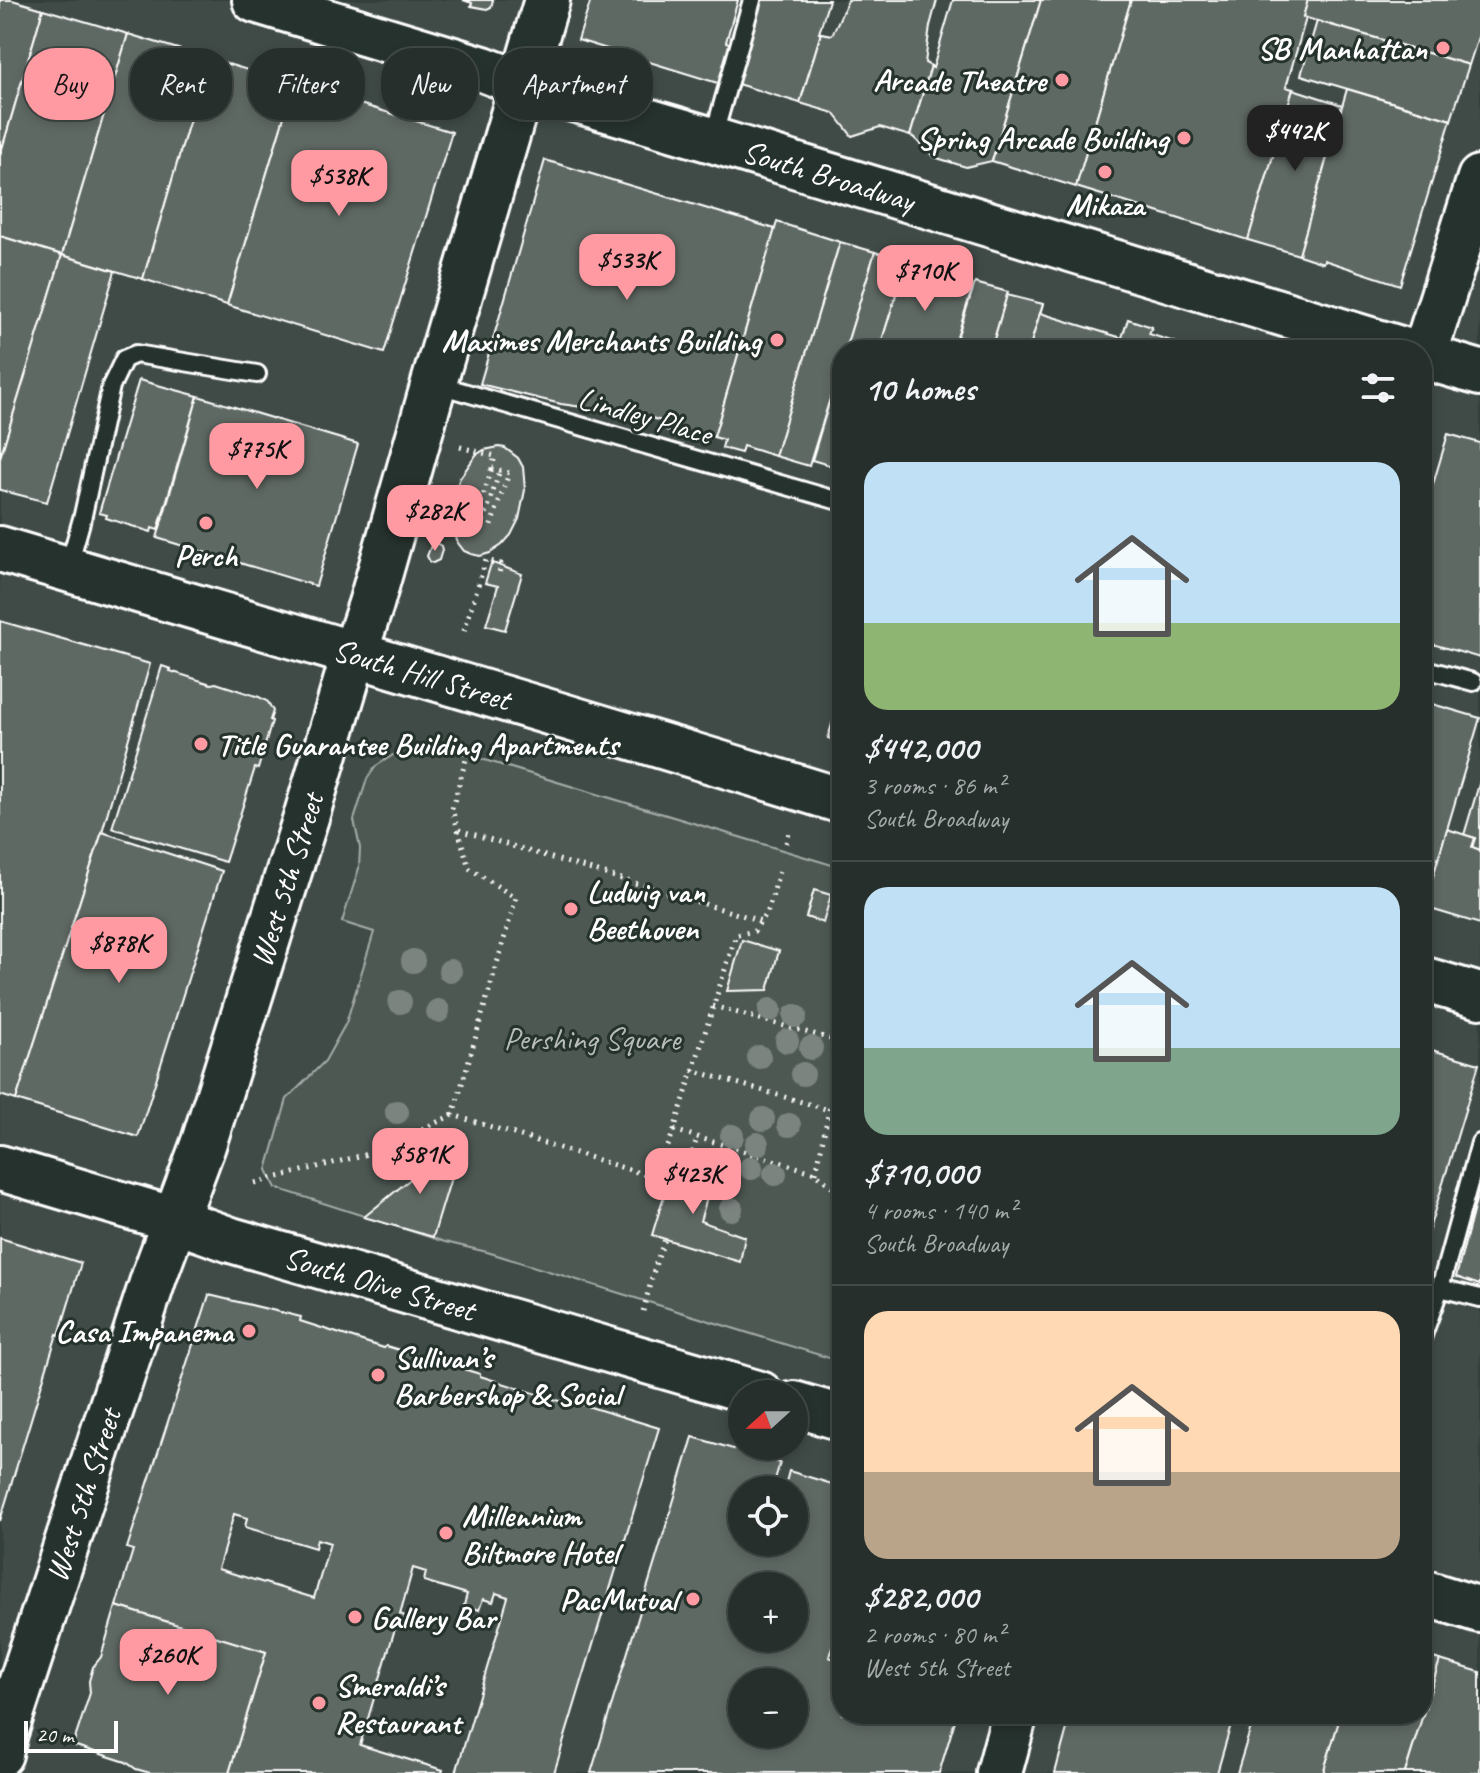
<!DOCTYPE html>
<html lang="en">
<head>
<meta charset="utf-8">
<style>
	body { margin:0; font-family:Caveat,sans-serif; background:#323b38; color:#f1f3f6; height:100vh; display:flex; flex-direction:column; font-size:30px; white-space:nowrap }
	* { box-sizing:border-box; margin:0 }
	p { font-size:26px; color:#a4a9a9 }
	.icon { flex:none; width:44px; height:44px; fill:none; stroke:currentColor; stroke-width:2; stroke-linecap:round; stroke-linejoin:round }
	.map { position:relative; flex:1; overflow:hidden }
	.sheet { position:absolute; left:832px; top:340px; width:600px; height:1384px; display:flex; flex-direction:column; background:#262f2c; border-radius:32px; box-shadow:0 4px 12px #0003,0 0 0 2px #424a48 }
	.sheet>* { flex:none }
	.hud { position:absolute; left:24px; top:48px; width:688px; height:72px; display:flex; gap:16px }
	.needle { width:52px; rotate:249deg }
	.controls { position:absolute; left:728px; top:1380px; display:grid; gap:16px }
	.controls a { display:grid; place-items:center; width:80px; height:80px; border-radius:50%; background:#262f2c; box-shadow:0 4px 12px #0003,0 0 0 2px #424a48; font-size:40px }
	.scale { position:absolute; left:24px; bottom:20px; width:94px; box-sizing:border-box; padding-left:8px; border:4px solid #fff; border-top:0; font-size:22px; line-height:28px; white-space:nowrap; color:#fff; -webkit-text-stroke:6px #26332d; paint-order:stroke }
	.price { position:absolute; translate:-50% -68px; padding:0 18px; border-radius:16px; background:#ff9aa2; color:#111; font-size:26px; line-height:52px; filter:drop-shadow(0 2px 4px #0008) }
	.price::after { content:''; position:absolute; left:50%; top:48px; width:24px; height:18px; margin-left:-12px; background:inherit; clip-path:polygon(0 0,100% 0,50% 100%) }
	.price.on { background:#222; color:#fff }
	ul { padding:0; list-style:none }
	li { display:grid; align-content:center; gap:16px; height:424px; padding:0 32px }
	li+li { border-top:2px solid #424a48 }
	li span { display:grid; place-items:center; height:248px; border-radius:24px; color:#555 }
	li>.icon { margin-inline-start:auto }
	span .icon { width:144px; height:144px; fill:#fffc; stroke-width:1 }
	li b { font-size:34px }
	h2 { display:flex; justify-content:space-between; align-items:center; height:96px; padding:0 32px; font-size:34px }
	.pill { padding:0 28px; border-radius:32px; background:#262f2c; box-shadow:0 4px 12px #0003,0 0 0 2px #424a48; font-size:28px; line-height:72px }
	.pill.on { background:#ff9aa2; color:#111 }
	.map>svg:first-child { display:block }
	.built { fill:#404c47; fill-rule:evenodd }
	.green { fill:#4d5853; stroke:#a6aca9; stroke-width:2 }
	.building { fill:#5f6964; stroke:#fff; stroke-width:2; fill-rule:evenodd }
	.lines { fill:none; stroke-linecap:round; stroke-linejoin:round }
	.service-casing { stroke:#fff; stroke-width:22 }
	.secondary-casing { stroke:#fff; stroke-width:50 }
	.primary-casing { stroke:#fff; stroke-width:50 }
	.path { stroke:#fff; stroke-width:5; stroke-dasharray:2 6; stroke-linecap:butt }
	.service { stroke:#26332d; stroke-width:16 }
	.secondary { stroke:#26332d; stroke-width:44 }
	.primary { stroke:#26332d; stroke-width:44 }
	.tree { fill:#7c8480 }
	.poi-dot { fill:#ff9aa2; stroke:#26332d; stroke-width:3 }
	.labels { text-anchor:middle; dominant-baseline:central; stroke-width:6; stroke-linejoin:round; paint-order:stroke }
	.poi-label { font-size:32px; font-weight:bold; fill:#fff; stroke:#26332d; text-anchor:end }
	.street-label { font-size:32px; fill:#fff; stroke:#26332d }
	.park-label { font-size:32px; fill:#b8bcba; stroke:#26332d }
</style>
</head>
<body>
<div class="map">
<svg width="1480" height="1773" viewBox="0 0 1480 1773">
	<rect width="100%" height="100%" fill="#333f3a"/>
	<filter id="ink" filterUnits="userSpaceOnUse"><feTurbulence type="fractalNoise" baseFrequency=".0125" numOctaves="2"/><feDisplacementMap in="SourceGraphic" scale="16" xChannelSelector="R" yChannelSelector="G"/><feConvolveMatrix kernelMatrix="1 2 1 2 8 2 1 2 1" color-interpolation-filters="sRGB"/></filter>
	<g filter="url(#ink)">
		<path class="built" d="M 0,0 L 1480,0 L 1480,1773 L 0,1773 ZM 842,350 L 1422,350 L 1422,1714 L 842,1714 ZM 742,1394 L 794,1394 L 794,1446 L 742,1446 ZM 742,1490 L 794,1490 L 794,1542 L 742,1542 ZM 742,1586 L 794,1586 L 794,1638 L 742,1638 ZM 742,1682 L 794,1682 L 794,1734 L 742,1734 Z"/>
		<path class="green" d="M 435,745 L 842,868 L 842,1362 L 487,1252 L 445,1242 L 276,1188 L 267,1170 L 287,1099 L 325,1061 L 346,1023 L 374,932 L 342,922 L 359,868 L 360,848 L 354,820 L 367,779 L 376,766 L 404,748 Z"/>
		<g class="building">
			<path d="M 0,0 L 12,0 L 43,9 L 0,156 Z"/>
			<path d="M 463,0 L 493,0 L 491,7 L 487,9 L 471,6 L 472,3 Z"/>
			<path d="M 591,0 L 738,0 L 726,42 L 736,46 L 724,85 L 578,40 Z"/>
			<path d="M 755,0 L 829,0 L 819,33 L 821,33 L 800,103 L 731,82 Z"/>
			<path d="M 848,0 L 937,0 L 930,26 L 925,63 L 931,66 L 910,136 L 880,127 L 852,136 L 834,113 L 800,103 L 821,33 L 832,35 Z"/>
			<path d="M 953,0 L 1041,0 L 992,161 L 966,167 L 934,157 L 913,137 L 910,136 L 931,66 L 933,68 Z"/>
			<path d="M 1041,0 L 1131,0 L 1076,187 L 992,161 Z"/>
			<path d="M 1131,0 L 1308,0 L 1303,17 L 1306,18 L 1286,87 L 1293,89 L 1248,240 L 1076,187 Z"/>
			<path d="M 1308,0 L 1480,0 L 1480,31 L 1469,65 L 1303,17 Z"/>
			<path d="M 43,9 L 128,34 L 62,255 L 0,236 L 0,156 Z"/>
			<path d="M 1317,21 L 1469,65 L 1451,120 L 1301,75 Z"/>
			<path d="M 128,34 L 208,58 L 143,279 L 62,255 Z"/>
			<path d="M 208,58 L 294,84 L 227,305 L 143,279 Z"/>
			<path d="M 294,84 L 452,132 L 384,353 L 227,305 Z"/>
			<path d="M 1293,89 L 1342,105 L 1299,255 L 1248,240 Z"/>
			<path d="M 1347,89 L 1451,120 L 1400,285 L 1324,260 L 1323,263 L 1299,255 Z"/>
			<path d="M 545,160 L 775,229 L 714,437 L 692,431 L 691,438 L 666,430 L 668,423 L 645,416 L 561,404 L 480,384 Z"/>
			<path d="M 777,222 L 840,242 L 775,456 L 743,446 L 741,453 L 722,448 L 724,440 L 714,437 Z"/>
			<path d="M 0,236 L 62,255 L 0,458 Z"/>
			<path d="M 840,242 L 875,252 L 845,350 L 842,350 L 842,360 L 809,466 L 775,456 Z"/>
			<path d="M 875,252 L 905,261 L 905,266 L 879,350 L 845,350 Z"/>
			<path d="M 62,255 L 115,271 L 47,502 L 0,490 L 0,458 Z"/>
			<path d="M 905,266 L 914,269 L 915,266 L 932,271 L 930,276 L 972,289 L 953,350 L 879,350 Z"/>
			<path d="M 975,283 L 1008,292 L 991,350 L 953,350 Z"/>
			<path d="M 1007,295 L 1043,304 L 1029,350 L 991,350 Z"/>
			<path d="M 1040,313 L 1122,338 L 1118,350 L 1029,350 Z"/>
			<path d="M 1128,319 L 1152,327 L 1149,334 L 1199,350 L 1118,350 Z"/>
			<path d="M 842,360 L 842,469 L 812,460 Z"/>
			<path d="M 139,380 L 198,396 L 158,530 L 152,528 L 151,532 L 106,518 L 107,515 L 99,513 Z"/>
			<path d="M 198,396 L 358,444 L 316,586 L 157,538 Z"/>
			<path d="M 1448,434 L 1480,443 L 1480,658 L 1422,641 L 1422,521 Z"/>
			<path d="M 499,447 L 505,448 L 518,458 L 523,467 L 525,490 L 519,519 L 511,535 L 502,545 L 490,553 L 480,556 L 471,554 L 464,551 L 458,543 L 453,529 L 451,517 L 456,488 L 460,478 L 476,455 L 484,450 Z"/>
			<path d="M 436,543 L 441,546 L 442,550 L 439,560 L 433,563 L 430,562 L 427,556 L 431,546 Z"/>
			<path d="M 493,563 L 522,574 L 505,630 L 486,625 L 498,586 L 485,583 L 491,564 L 492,565 Z"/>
			<path d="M 0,621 L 150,664 L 102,832 L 16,1100 L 0,1095 Z"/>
			<path d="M 162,666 L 171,669 L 170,671 L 211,684 L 216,683 L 259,697 L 268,702 L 273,711 L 270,720 L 272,721 L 258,769 L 255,768 L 225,862 L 112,828 Z"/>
			<path d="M 842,689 L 842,742 L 828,738 Z"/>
			<path d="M 1422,701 L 1480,718 L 1424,907 L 1422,906 Z"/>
			<path d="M 1480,781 L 1480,850 L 1472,847 L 1475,838 L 1464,835 Z"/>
			<path d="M 1447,829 L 1475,838 L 1472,847 L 1480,850 L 1480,924 L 1424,907 Z"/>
			<path d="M 102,832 L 222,871 L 138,1137 L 16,1100 Z"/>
			<path d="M 814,890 L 831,895 L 823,923 L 806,917 Z"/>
			<path d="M 742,940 L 779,951 L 768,990 L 727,991 Z"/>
			<path d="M 1422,1047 L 1479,1064 L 1427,1236 L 1422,1235 Z"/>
			<path d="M 464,1135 L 433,1237 L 364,1217 Z"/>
			<path d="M 674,1163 L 714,1175 L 700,1221 L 745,1237 L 740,1262 L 652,1235 Z"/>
			<path d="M 1480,1185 L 1480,1285 L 1456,1277 Z"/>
			<path d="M 0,1238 L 81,1263 L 59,1335 L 57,1334 L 0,1521 Z"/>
			<path d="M 209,1295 L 301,1317 L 300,1321 L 384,1348 L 386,1346 L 480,1374 L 480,1376 L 563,1402 L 564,1399 L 659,1428 L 554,1773 L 456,1773 L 508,1597 L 496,1593 L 493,1602 L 483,1599 L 479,1610 L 464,1605 L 467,1594 L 424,1581 L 426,1572 L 413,1568 L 400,1614 L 405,1616 L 403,1624 L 397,1622 L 360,1745 L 443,1770 L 442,1773 L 229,1773 L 266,1652 L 116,1606 L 133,1550 L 127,1548 ZM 234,1514 L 247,1518 L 245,1527 L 315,1548 L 317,1539 L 330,1543 L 314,1598 L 218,1569 Z"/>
			<path d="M 693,1437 L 780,1463 L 772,1489 L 774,1490 L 742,1490 L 742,1542 L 794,1542 L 794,1490 L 784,1490 L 789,1471 L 842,1487 L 842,1612 L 829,1657 L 842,1661 L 842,1714 L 957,1714 L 939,1773 L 591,1773 ZM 742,1586 L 794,1586 L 794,1638 L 742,1638 ZM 742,1682 L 794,1682 L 794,1734 L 742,1734 Z"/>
			<path d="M 116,1606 L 266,1652 L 229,1773 L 150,1773 L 136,1769 L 126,1762 L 73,1745 L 90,1693 L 89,1681 L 93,1667 L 101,1657 Z"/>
			<path d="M 1422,1655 L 1440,1660 L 1405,1773 L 1323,1773 L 1341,1714 L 1422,1714 Z"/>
			<path d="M 1440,1660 L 1480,1672 L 1480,1773 L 1405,1773 Z"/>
			<path d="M 1071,1714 L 1234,1714 L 1217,1773 L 1055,1773 Z"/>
			<path d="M 1255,1714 L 1341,1714 L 1323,1773 L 1237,1773 Z"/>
		</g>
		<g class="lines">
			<defs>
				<g id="service">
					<path d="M 713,138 L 752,0"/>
					<path d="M 436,384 L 842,502"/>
					<path d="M 68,568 L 83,515 L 111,386 L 124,359 L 136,354 L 257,374"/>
					<path d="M 1422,668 L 1473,682"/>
					<path d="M 1440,1288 L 1480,1298"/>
					<path d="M 1422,1338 L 1440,1288 L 1480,1143"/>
				</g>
				<g id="secondary">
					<path id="s1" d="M 255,0 L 483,69 L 522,84 L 712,140 L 1403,350"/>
					<path d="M 1422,356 L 1480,373"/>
					<path id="s2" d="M 0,549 C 281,633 562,714 842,801"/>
					<path d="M 1422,979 L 1480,996"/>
					<path d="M 0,1168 L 175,1220"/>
				</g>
				<g id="primary">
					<path d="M 1422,362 L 1480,178"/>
					<path id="s3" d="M 175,1220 L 231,1240 L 760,1394"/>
					<path d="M 794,1404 L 842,1418"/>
					<path d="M 1422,1592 L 1480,1610"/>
					<path id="s4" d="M 0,1754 L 5,1733 L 155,1274 L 203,1145 L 307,814 L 354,655 L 371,604 L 434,383 L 547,0"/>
					<path d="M 999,1773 L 1015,1714"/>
				</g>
			</defs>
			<use href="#service" class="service-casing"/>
			<use href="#secondary" class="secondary-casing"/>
			<use href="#primary" class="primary-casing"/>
			<g class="path">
				<path d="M 460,447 L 495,456 L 492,468 L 509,473 L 489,531"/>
				<path d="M 474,525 L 492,468"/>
				<path d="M 481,529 L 500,470"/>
				<path d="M 464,631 L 486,560 L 501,564 L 499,574"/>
				<path d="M 470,745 L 452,809 L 469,868 L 516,898 L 453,1115 L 656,1178 L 674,1130 L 736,935 L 754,931 L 769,909 L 779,872"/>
				<path d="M 459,830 L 761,921"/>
				<path d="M 786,843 L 789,832"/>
				<path d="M 713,1006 L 842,1042"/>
				<path d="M 692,1070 L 829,1110"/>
				<path d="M 674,1130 L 816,1173 L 842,1196"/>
				<path d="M 688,1167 L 697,1138"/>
				<path d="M 816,1173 L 829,1110 L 842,1072"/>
				<path d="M 255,1183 L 364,1155 L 453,1115"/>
				<path d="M 643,1311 L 656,1263 L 665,1239"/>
			</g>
			<use href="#service" class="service"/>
			<use href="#secondary" class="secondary"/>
			<use href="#primary" class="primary"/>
		</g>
		<g class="tree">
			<circle cx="413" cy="961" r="12"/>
			<circle cx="450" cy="971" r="12"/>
			<circle cx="400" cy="1002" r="12"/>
			<circle cx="770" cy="1010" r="12"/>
			<circle cx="438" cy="1011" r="12"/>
			<circle cx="795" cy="1016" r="12"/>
			<circle cx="787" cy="1041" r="12"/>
			<circle cx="811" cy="1048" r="12"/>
			<circle cx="759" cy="1057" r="12"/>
			<circle cx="803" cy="1074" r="12"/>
			<circle cx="397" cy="1112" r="12"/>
			<circle cx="763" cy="1119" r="12"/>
			<circle cx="789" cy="1125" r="12"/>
			<circle cx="732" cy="1136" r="12"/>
			<circle cx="757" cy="1144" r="12"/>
			<circle cx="726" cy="1161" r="12"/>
			<circle cx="751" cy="1168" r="12"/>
			<circle cx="775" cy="1174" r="12"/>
			<circle cx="731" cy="1209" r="12"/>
		</g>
	</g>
	<g class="poi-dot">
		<circle cx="1443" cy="48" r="8"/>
		<circle cx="1062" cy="80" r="8"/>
		<circle cx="1184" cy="138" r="8"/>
		<circle cx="1105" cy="172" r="8"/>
		<circle cx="777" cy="340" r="8"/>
		<circle cx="206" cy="523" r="8"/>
		<circle cx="201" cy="744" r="8"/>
		<circle cx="571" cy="909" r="8"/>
		<circle cx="249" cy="1331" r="8"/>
		<circle cx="378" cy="1375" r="8"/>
		<circle cx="446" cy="1533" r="8"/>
		<circle cx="693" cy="1599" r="8"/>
		<circle cx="355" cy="1617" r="8"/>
		<circle cx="319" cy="1703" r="8"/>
	</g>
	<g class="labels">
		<g class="poi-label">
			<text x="1427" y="48">SB Manhattan</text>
			<text x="1046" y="80">Arcade Theatre</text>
			<text x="1168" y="138">Spring Arcade Building</text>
			<text x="1105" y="204" text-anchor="middle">Mikaza</text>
			<text x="761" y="340">Maximes Merchants Building</text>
			<text x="206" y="555" text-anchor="middle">Perch</text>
			<text x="217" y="744" text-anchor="start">Title Guarantee Building Apartments</text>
			<text x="587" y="891" text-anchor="start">Ludwig van<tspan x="587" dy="37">Beethoven</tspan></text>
			<text x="233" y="1331">Casa Impanema</text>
			<text x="394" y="1357" text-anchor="start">Sullivan’s<tspan x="394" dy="37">Barbershop &amp; Social</tspan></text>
			<text x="462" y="1515" text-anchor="start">Millennium<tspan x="462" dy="37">Biltmore Hotel</tspan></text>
			<text x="677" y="1599">PacMutual</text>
			<text x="371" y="1617" text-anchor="start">Gallery Bar</text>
			<text x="335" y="1685" text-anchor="start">Smeraldi’s<tspan x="335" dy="37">Restaurant</tspan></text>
		</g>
		<g class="street-label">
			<text stroke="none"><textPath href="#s1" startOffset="600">South Broadway</textPath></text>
			<text transform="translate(645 416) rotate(16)">Lindley Place</text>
			<text stroke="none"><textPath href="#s2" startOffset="440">South Hill Street</textPath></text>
			<text stroke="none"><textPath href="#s4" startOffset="920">West 5th Street</textPath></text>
			<text stroke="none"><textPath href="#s3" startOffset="214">South Olive Street</textPath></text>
			<text stroke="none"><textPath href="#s4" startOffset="272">West 5th Street</textPath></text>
		</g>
		<g class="park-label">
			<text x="592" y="1038">Pershing Square</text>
		</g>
	</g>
</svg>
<div class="controls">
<a><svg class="needle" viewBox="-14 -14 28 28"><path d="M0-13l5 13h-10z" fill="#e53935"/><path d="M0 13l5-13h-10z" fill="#a4a9a9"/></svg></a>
<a><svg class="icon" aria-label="locate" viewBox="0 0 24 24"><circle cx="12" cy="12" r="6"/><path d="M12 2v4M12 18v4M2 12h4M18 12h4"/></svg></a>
<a>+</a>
<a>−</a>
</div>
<div class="scale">20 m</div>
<b class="price on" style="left:1295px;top:173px">$442K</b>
<b class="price" style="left:339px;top:218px">$538K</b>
<b class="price" style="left:627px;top:302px">$533K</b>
<b class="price" style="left:925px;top:313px">$710K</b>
<b class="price" style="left:257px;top:491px">$775K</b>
<b class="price" style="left:435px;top:553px">$282K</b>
<b class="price" style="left:119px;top:985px">$878K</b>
<b class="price" style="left:420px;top:1196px">$581K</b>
<b class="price" style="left:693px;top:1216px">$423K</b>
<b class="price" style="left:168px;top:1697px">$260K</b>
<div class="hud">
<a class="pill on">Buy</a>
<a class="pill">Rent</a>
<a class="pill">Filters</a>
<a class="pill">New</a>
<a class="pill">Apartment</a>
</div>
<section class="sheet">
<h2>10 homes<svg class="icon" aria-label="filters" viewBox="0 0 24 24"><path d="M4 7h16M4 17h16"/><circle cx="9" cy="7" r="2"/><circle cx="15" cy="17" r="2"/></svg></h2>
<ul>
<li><span style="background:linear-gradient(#bfe0f5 65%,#8fb573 0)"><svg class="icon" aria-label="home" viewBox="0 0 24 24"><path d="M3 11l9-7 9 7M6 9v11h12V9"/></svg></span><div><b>$442,000</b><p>3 rooms · 86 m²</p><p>South Broadway</p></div></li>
<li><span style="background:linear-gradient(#bfe0f5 65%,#7fa58c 0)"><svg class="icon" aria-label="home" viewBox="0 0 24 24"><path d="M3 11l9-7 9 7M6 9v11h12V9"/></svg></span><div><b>$710,000</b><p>4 rooms · 140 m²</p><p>South Broadway</p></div></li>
<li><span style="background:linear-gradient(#ffd9b3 65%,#b9a48a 0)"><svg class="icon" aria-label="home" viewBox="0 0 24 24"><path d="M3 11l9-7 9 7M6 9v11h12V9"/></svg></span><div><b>$282,000</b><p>2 rooms · 80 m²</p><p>West 5th Street</p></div></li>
</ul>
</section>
</div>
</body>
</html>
